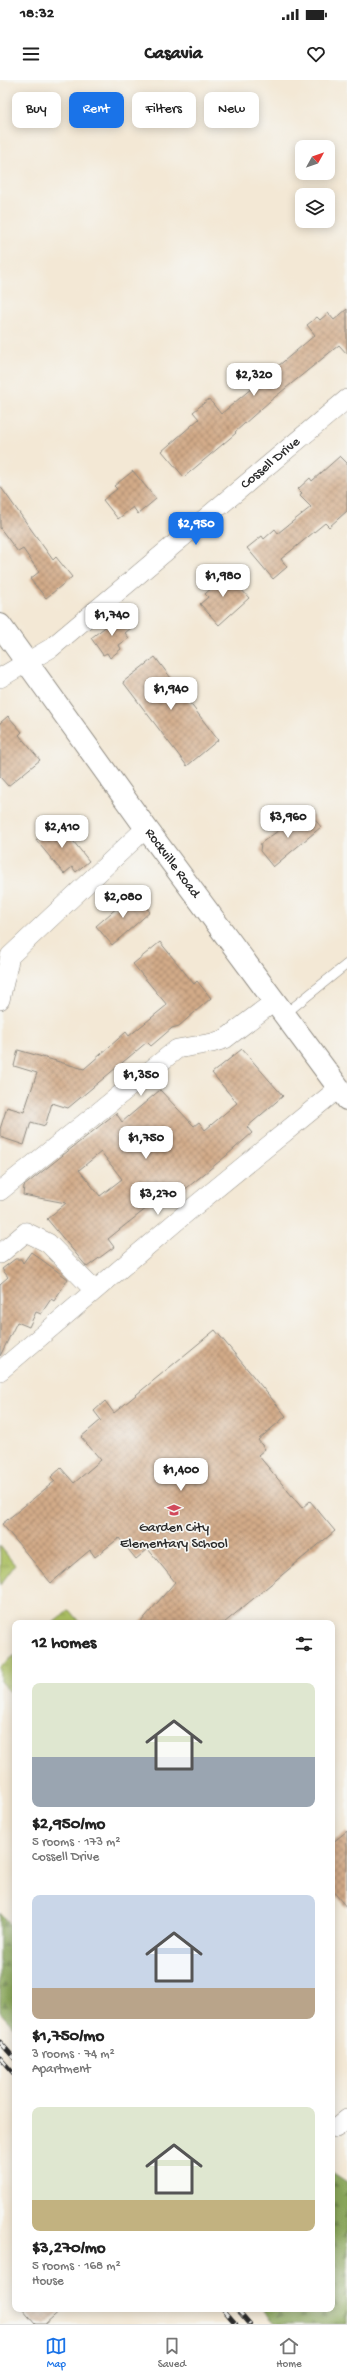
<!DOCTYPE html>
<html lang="en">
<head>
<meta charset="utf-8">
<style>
	body { margin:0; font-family:"Gochi Hand",sans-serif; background:#f6f6f6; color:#222; height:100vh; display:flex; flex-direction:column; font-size:15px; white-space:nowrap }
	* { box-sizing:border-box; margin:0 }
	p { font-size:13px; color:#767676 }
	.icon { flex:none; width:22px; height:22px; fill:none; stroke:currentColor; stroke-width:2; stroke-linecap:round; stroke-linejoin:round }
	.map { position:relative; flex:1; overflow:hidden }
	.drawer { position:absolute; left:12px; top:1540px; width:323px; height:692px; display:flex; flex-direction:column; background:#fff; border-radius:8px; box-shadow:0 2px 10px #0003 }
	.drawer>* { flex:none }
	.hud { position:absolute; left:12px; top:12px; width:323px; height:36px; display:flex; gap:8px }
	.needle { width:26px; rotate:50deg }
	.controls { position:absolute; left:295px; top:60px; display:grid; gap:8px }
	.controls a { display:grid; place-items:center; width:40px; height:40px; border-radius:8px; background:#fff; box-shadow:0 2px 10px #0003; font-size:20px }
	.price { position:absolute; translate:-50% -34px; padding:0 9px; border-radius:8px; background:#fff; color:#222; font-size:13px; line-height:26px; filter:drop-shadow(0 1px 2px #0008) }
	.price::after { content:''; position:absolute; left:50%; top:24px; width:12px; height:9px; margin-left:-6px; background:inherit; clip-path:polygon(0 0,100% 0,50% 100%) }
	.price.selected { background:#1a73e8; color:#fff }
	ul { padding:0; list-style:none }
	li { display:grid; align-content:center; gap:8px; height:212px; padding:0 20px }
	li span { display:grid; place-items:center; height:124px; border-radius:8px; color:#555 }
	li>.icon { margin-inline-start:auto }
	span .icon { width:72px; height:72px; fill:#fffc; stroke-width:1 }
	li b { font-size:17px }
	h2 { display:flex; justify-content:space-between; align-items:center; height:48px; padding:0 20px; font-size:17px }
	.pill { padding:0 14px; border-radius:8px; background:#fff; box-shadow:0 2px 10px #0003; font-size:14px; line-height:36px }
	.pill.selected { background:#1a73e8; color:#fff }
	.status { display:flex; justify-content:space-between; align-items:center; height:28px; padding:0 20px; background:#fff; direction:ltr }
	.status svg { height:11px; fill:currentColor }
	header { display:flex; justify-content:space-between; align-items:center; height:52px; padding:0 20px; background:#fff; font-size:18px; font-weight:700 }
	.menu { display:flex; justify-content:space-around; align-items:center; height:56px; border-top:1px solid #e0e0e0; background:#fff; font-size:11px; color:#767676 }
	.menu a { display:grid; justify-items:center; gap:2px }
	.menu .selected { color:#1a73e8 }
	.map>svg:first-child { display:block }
	.grass { fill:url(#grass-tufts); stroke:#6c7648 }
	.forest { fill:url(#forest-firs); stroke:#5a6842 }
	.building { fill:url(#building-cross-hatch); fill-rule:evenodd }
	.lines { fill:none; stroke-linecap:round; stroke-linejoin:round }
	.lane-casing { stroke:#8f8a80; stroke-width:10 }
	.street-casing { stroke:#8f8a80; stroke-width:20 }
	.primary-casing { stroke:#8f8a80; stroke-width:24 }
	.lane { stroke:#fff; stroke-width:9 }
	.street { stroke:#fff; stroke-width:19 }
	.primary { stroke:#fff; stroke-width:22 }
	.rail-casing { stroke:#2b2b2b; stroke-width:4.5 }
	.rail { stroke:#f6f6f2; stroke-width:3; stroke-dasharray:9; stroke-linecap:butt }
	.labels { text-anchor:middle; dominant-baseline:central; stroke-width:3.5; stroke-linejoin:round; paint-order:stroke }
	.street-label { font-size:14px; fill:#2b2b2b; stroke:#f6f6f2 }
	.poi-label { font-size:14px; fill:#2b2b2b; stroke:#f6f6f2 }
</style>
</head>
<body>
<div class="status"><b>18:32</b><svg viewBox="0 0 49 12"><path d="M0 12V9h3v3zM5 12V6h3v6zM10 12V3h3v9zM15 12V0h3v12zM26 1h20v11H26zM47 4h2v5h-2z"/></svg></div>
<header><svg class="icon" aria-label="menu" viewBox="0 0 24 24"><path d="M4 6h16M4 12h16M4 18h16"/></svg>Casavia<svg class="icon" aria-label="heart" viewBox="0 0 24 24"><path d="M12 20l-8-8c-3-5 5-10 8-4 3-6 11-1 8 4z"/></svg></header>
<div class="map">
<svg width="347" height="2244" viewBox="0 0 347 2244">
	<defs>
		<pattern id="grass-tufts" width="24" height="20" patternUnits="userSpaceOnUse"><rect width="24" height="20" fill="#acc064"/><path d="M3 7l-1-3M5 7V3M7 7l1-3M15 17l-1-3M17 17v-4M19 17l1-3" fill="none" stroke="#8c9c53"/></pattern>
		<pattern id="forest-firs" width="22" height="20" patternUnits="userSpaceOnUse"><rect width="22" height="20" fill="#89a65a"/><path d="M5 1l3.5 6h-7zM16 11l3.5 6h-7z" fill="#70874b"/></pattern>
		<pattern id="building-cross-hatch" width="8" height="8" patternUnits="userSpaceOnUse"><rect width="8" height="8" fill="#d2aa88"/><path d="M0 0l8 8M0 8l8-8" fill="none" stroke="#ab8b6f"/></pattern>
	</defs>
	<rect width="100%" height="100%" fill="#f6f6f2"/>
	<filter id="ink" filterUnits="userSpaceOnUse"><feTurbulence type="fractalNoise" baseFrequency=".025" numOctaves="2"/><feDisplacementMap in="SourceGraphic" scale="8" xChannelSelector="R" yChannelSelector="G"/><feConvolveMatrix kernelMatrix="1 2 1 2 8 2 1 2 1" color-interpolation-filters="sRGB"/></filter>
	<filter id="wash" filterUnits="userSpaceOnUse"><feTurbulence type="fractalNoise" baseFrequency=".012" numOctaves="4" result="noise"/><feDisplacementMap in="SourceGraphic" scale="16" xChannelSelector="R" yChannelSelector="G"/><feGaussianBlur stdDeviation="0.9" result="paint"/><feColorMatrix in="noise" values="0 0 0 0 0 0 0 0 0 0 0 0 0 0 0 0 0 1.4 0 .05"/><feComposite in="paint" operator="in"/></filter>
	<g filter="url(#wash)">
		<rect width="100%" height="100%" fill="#f3e8d5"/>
		<g class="grass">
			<path d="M 0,1466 L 15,1485 L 0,1505 Z"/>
			<path d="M 69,1530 L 80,1543 L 53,1543 Z"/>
			<path d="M 15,1575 L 15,1619 L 0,1601 L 0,1587 Z"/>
		</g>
		<g class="forest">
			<path d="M 0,1833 L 15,1850 L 15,1949 L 0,1932 Z"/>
			<path d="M 332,2092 L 347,2102 L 347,2244 L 276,2244 L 262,2229 L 332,2229 Z"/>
		</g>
		<g id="blocks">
			<g class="building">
				<path d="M 347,229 L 347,274 L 339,265 L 270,321 L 235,352 L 236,353 L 184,397 L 162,371 L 199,339 L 193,332 L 209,319 L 221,334 L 315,255 L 307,245 L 317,237 L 320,240 L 328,233 L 334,240 Z"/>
				<path d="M 340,376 L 347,383 L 347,431 L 329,447 L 325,443 L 281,479 L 287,487 L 273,499 L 247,468 L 262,456 L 264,459 L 275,449 L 278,453 L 311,427 L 300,416 L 302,413 L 298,409 L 310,398 L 312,401 Z"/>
				<path d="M 133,391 L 156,419 L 138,434 L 133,427 L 118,439 L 103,420 L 117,409 L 114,406 Z"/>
				<path d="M 0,406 L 53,480 L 56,477 L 72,497 L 46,518 L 30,499 L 39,492 L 23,469 L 18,472 L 0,448 Z"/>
				<path d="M 223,489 L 249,518 L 219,545 L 200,524 L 208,517 L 205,514 L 214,506 L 209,501 Z"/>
				<path d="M 121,535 L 131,548 L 125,553 L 129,558 L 119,565 L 121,569 L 110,578 L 107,573 L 103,575 L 91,558 Z"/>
				<path d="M 155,577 L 218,660 L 187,686 L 123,602 Z"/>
				<path d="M 8,636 L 22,652 L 19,655 L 40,680 L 8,706 L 0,697 L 0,643 Z"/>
				<path d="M 310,733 L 321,747 L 273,787 L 260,771 L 261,763 L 285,746 L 287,747 L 295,740 L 297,743 Z"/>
				<path d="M 58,742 L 89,781 L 76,792 L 72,787 L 64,794 L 36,760 Z"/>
				<path d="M 134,813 L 150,832 L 112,865 L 96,846 Z"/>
				<path d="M 160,862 L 194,904 L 197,901 L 211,918 L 179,946 L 172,948 L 151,966 L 147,962 L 68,1028 L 52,1023 L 45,1046 L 31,1042 L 24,1065 L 0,1057 L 0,1049 L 7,1027 L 24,1032 L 37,993 L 14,986 L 18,970 L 84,989 L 126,952 L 129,956 L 167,925 L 133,884 Z"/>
				<path d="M 242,969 L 283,1016 L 247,1047 L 252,1053 L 226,1076 L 172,1120 L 170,1118 L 165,1122 L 161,1117 L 124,1146 L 108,1159 L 114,1167 L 87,1187 L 47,1139 L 66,1123 L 23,1115 L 24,1106 L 116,1033 L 122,1042 L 160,1010 L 194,1046 L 199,1042 L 205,1050 L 237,1023 L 212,993 ZM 101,1072 L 122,1099 L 100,1116 L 79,1090 Z"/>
				<path d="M 31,1172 L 68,1199 L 54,1221 L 51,1219 L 41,1234 L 36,1232 L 29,1247 L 17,1242 L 0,1276 L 0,1204 L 8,1197 L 2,1189 L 15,1179 L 21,1179 L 23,1183 Z"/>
				<path d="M 215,1250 L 286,1336 L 258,1360 L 265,1369 L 258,1375 L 302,1428 L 310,1421 L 335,1451 L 224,1543 L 140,1543 L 175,1502 L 148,1469 L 136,1479 L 119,1458 L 95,1477 L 90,1470 L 51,1503 L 2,1444 L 55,1401 L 51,1397 L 61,1388 L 74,1403 L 101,1380 L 81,1357 L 101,1340 L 94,1331 L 105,1321 L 114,1333 Z"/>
				<path d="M 347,1751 L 347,1828 L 332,1810 L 332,1763 Z"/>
				<path d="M 22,2229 L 62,2229 L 45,2244 L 35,2244 Z"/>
			</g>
		</g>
	</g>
	<g filter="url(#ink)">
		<use href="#blocks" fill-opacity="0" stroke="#8f8a80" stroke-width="1"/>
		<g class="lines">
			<defs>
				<path id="lane" d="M 285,934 L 347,884"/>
				<g id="street">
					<path id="s1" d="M 0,598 L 51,568 L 347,319"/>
					<path d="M 0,920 L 10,876 L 146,748"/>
					<path d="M 0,1111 L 177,969 L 212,963 L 225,959 L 275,921"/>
					<path d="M 0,1174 L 26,1152 L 48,1163 L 94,1210"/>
					<path d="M 0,1291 L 185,1134 L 339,1008"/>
					<path d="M 336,2048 L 347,2039"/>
				</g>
				<g id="primary">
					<path id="s2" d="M 0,545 L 146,748 L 347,1019"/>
				</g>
			</defs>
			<use href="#lane" class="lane-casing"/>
			<use href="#street" class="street-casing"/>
			<use href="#primary" class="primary-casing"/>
			<use href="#lane" class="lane"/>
			<use href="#street" class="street"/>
			<use href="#primary" class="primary"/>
			<defs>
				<g id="rail">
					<path d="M 0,1962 L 15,1979"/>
					<path d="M 0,1978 L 15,1995"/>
					<path d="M 223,2229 L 236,2244"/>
					<path d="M 237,2229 L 250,2244"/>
				</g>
			</defs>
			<use href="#rail" class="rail-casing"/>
			<use href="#rail" class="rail"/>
		</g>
	</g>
	<defs>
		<symbol id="school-bare" viewBox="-9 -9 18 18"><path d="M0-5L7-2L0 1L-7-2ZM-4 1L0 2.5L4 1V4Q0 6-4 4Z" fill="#d1495b" stroke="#f6f6f2" stroke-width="2.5" paint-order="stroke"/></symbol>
	</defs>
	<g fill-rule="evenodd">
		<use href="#school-bare" x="164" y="1420" width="20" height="20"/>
	</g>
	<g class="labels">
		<g class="street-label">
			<text stroke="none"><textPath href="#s1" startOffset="346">Cossell Drive</textPath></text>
			<text stroke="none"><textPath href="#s2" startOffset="294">Rockville Road</textPath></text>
		</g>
		<g class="poi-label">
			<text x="174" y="1448">Garden City<tspan x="174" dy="16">Elementary School</tspan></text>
		</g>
	</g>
</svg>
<div class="controls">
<a><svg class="needle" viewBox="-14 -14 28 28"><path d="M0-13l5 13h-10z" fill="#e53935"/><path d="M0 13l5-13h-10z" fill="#767676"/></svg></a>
<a><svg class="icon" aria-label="layers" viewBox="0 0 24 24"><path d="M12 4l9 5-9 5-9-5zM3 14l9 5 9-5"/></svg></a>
</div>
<b class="price" style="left:254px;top:317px">$2,320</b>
<b class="price selected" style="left:196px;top:466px">$2,950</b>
<b class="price" style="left:223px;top:518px">$1,980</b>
<b class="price" style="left:112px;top:557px">$1,740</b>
<b class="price" style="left:171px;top:631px">$1,940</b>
<b class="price" style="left:288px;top:759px">$3,960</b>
<b class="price" style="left:62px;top:769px">$2,410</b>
<b class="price" style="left:123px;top:839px">$2,080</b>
<b class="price" style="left:141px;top:1017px">$1,350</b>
<b class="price" style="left:146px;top:1080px">$1,750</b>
<b class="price" style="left:158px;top:1136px">$3,270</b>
<b class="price" style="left:181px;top:1412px">$1,400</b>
<div class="hud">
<a class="pill">Buy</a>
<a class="pill selected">Rent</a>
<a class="pill">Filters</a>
<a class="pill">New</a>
</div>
<section class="drawer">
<h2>12 homes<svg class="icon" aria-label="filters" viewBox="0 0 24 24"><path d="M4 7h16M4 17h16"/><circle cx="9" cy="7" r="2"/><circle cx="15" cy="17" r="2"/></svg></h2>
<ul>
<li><span style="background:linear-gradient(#dfe7d0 60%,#9aa5b1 0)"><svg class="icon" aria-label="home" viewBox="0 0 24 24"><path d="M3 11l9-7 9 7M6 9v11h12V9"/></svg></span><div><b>$2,950/mo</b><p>5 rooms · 173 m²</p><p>Cossell Drive</p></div></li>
<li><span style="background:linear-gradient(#c9d6e8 75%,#b9a48a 0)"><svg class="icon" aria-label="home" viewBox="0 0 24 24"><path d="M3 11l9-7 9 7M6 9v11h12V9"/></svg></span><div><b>$1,750/mo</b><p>3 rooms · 74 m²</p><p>Apartment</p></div></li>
<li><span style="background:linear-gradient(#dfe7d0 75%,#c2b280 0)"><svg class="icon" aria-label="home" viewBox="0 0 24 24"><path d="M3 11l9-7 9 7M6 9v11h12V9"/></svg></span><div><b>$3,270/mo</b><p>5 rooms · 168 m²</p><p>House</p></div></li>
</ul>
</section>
</div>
<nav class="menu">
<a class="selected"><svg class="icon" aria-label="map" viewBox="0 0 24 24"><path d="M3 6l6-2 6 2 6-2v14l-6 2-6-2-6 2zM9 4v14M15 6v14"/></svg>Map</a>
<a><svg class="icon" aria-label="saved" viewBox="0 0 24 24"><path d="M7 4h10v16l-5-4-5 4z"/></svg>Saved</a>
<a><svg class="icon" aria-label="home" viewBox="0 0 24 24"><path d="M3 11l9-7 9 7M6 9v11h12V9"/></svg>Home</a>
</nav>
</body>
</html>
